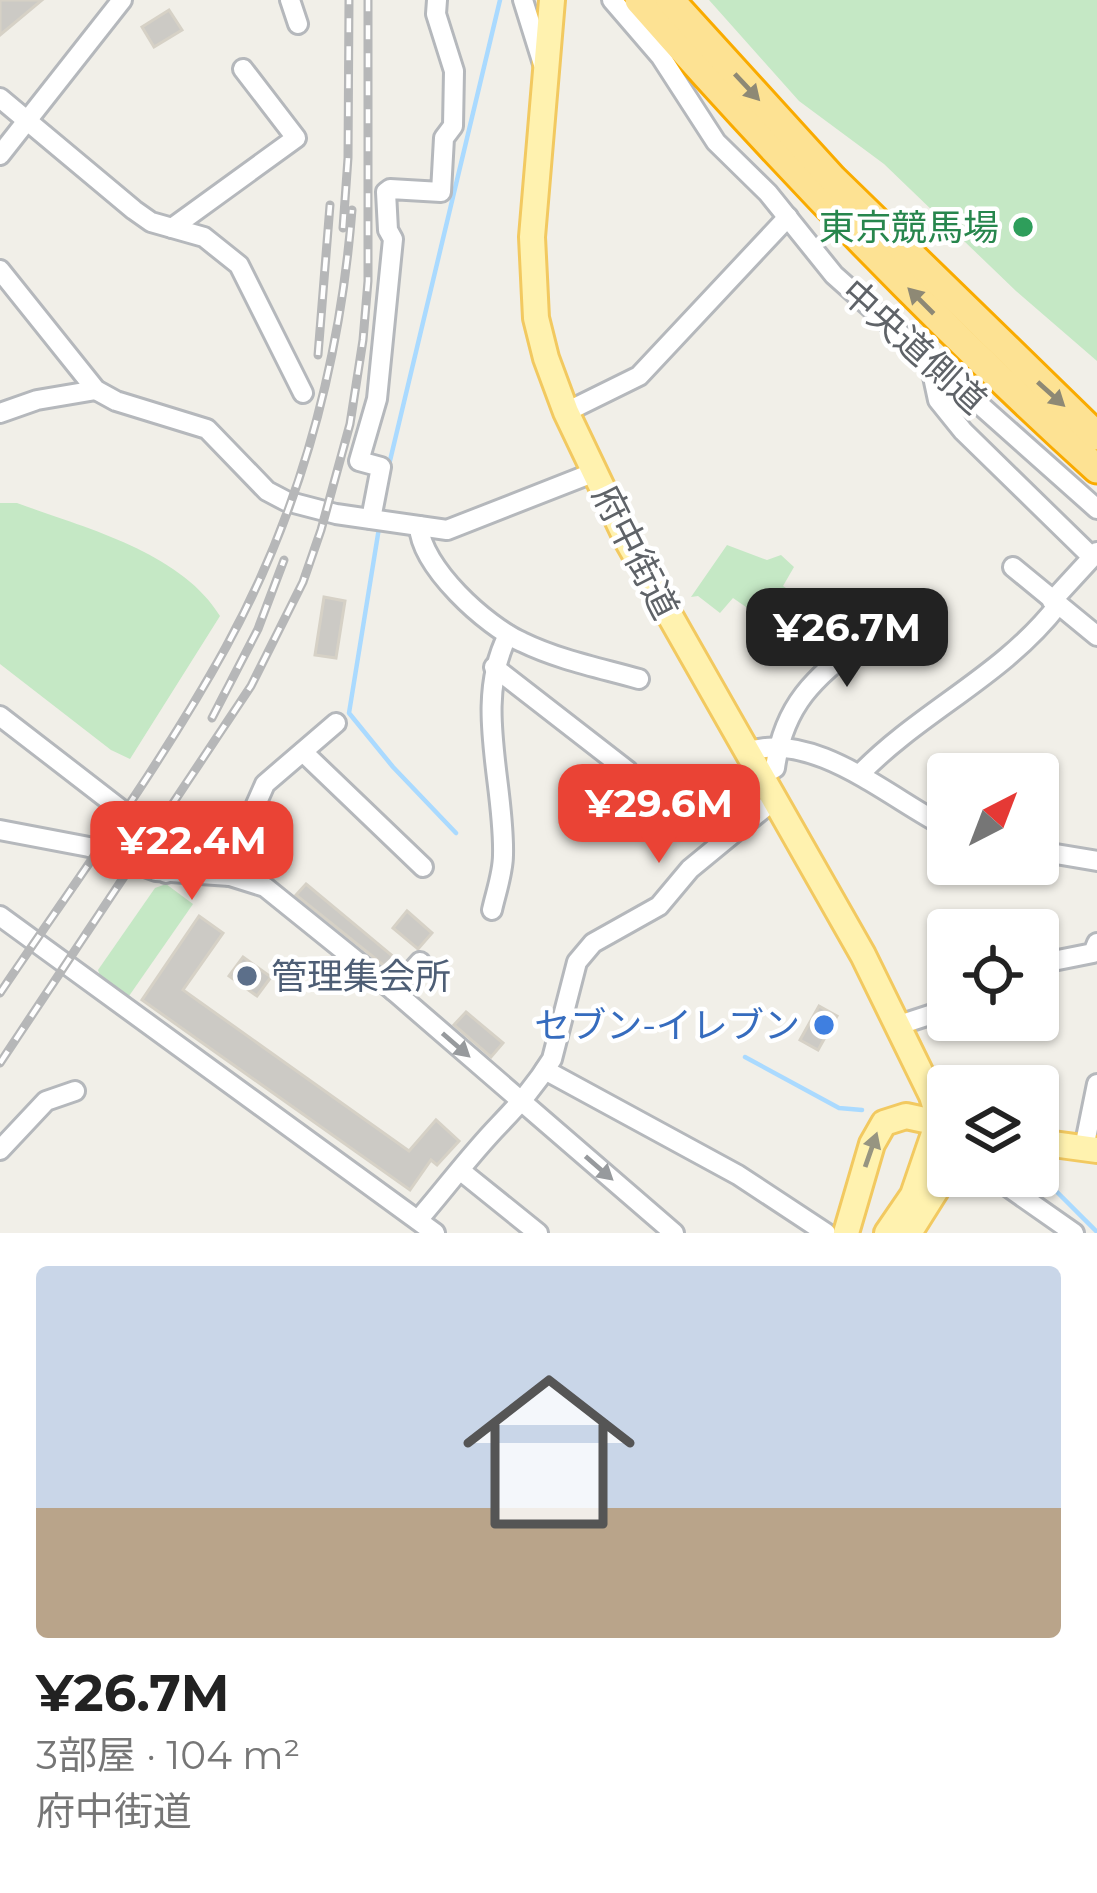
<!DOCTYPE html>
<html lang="ja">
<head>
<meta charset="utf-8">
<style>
	body { margin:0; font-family:Montserrat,"Noto Sans JP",sans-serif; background:#f2f2f2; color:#222; height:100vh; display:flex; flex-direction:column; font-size:45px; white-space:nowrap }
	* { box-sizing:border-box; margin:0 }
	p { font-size:39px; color:#767676 }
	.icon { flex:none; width:66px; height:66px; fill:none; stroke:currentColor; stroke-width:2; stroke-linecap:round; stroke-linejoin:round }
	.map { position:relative; height:1233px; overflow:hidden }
	.sheet { display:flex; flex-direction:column; background:#fff; flex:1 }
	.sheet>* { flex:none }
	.needle { width:78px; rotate:42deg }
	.tools { position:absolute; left:927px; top:753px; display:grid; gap:24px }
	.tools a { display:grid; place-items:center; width:132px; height:132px; border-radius:12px; background:#fff; box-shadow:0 3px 9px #0004; font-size:60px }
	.price { position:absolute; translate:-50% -102px; padding:0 27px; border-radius:24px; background:#ea4335; color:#fff; font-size:39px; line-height:78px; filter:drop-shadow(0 3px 6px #0008) }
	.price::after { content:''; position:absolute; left:50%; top:72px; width:36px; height:27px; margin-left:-18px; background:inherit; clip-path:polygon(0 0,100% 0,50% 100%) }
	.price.current { background:#222; color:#fff }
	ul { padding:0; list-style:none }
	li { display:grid; align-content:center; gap:24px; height:636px; padding:0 36px }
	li+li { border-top:3px solid #e0e0e0 }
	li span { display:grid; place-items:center; height:372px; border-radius:12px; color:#555 }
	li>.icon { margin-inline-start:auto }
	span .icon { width:216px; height:216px; fill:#fffc; stroke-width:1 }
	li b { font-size:51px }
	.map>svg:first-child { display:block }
	.green { fill:#c5e8c5 }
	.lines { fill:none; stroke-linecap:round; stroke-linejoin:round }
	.stream { stroke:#aadaff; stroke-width:4.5 }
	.building { fill:#cccac5; stroke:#d6d1c6; stroke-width:3 }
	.minor-casing { stroke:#b5b8bc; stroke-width:24 }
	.major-casing { stroke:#f2c960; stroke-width:30 }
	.highway-casing { stroke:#f9ab00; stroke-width:33 }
	.minor { stroke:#fff; stroke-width:18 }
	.major { stroke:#fff2af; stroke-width:24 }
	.highway { stroke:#fde293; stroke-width:27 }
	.rail-casing { stroke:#b6b7b8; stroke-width:9 }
	.rail { stroke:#fff; stroke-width:4.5; stroke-dasharray:14; stroke-linecap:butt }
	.oneway { fill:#8e8975 }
	.oneway2 { fill:#979a9d }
	.oneway3 { fill:#979581 }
	.leisure-dot { fill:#2e9e5b; stroke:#fff; stroke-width:4.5 }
	.service-dot { fill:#5c6f8a; stroke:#fff; stroke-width:4.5 }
	.shop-dot { fill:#3f7fe0; stroke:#fff; stroke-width:4.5 }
	.labels { text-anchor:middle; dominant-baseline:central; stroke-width:9; stroke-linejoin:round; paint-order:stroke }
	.leisure-label { font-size:36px; fill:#27864d; stroke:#fff; text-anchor:end }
	.street-label { font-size:36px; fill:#5f6368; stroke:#fff }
	.service-label { font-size:36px; fill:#4e5e75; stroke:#fff; text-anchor:start }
	.shop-label { font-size:36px; fill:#366cbe; stroke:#fff; text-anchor:end }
</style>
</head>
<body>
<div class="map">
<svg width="1097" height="1233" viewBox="0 0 1097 1233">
	<rect width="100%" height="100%" fill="#f1efe8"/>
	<g class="green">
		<path d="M 709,0 L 1097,0 L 1097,361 L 1016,291 L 884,164 L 799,101 Z"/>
		<path d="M 0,503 L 17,503 C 85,528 181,552 220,616 L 130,759 L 111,750 L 0,664 Z"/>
		<path d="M 727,545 L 767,560 L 781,555 L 794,567 L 783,586 L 798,596 L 787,616 L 780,617 L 771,611 L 766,621 L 733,598 L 720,613 L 698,596 L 691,597 Z"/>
		<path d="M 166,884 L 193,904 L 129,996 L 100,976 L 98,970 L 155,888 Z"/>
	</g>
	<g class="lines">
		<g class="stream">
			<path d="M 388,469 L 500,0"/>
			<path d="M 379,528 L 349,713 L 393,767 L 456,833"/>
			<path d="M 745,1057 L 839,1108 L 862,1110"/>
			<path d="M 1038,1173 L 1097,1232"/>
		</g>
	</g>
	<g class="building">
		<path d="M 0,0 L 42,0 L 0,35 Z"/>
		<path d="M 169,10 L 182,30 L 154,47 L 142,27 Z"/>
		<path d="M 324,597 L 345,601 L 336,658 L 315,655 Z"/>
		<path d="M 306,884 L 401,963 L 392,972 L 296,895 Z"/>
		<path d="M 407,911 L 432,933 L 418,949 L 393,928 Z"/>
		<path d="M 199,916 L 223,933 L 183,990 L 409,1151 L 436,1120 L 459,1141 L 437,1165 L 431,1160 L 410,1190 L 142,1000 Z"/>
		<path d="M 243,957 L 271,977 L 257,996 L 229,976 Z"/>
		<path d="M 819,1006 L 837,1016 L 818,1050 L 800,1040 Z"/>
		<path d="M 466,1012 L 503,1043 L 491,1057 L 454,1025 Z"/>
	</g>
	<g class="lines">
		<defs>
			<g id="minor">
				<path d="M 290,0 L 298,24"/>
				<path d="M 523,0 L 543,64"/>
				<path d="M 612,0 L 661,57 L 716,142 L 768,193 L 834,275 L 1097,509"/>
				<path d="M 0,98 L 134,210 L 151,222 L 204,237 L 239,265 L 303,393"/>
				<path d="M 0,155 L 122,0"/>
				<path d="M 172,228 L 296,138 L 243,69"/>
				<path d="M 0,270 L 96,390 L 116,401 L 207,429 L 267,491 L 286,501 L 336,514 L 447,530 L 595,472"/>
				<path d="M 938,366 L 932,372 L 938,400 L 963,431 L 1092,557"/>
				<path d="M 566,412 L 639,376 L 788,217"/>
				<path d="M 0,413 L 37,400 L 96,390"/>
				<path d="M 371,519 L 381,467 L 359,461 L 377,399 L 393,239 L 388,230 L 386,192 L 390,189 L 441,192 L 444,138 L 453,126 L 454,71 L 436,14 L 437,0"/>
				<path d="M 419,526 C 421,567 486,626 522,642 C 559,660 600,668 639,679"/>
				<path d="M 1013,567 L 1097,636"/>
				<path d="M 1052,601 L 1097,552"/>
				<path d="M 494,667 L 628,771"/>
				<path d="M 0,716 L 163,842 L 167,847 L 166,873"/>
				<path d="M 303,752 L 423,867"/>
				<path d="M 746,752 C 814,729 890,799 948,828"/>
				<path d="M 860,774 C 921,711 1003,676 1058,605"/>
				<path d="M 761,776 L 775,768 C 786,688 832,668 889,619"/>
				<path d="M 0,830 L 89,847 L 156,871 L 230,876 L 265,887 L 394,991 L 674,1233"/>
				<path d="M 1038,851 L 1097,861"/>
				<path d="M 230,876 L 231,861 L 265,784 L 336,723"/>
				<path d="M 492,910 C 496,892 503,873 503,855 C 505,783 473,703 508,635"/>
				<path d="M 0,916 L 435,1233"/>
				<path d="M 1038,964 L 1093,953 L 1097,943"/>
				<path d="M 394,991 L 420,962"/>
				<path d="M 899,1025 L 948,1009"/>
				<path d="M 545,1070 L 738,1175 L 826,1233"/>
				<path d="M 1084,1148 L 1097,1084"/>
				<path d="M 0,1150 L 46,1101 L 75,1091"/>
				<path d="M 461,1171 L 538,1233"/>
				<path d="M 975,1176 L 1004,1184 L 1074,1233"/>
				<path d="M 418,1220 C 445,1189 470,1155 499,1125 C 520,1103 536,1085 552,1059 L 577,962 L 593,943 L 659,906 L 690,869 L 774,800"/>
			</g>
			<g id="major">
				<path d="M 552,0 L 532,237 L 536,318 L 546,358 L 566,412 L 628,542 L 863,955 L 932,1096 L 948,1148 L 936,1190 L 909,1233"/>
				<path d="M 1038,1142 L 1097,1150"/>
				<path d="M 846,1233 L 872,1144 L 884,1123 L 906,1116 L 948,1125"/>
				<path d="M 887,1233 L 913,1195 L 938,1122"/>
			</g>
			<g id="highway">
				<path d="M 639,0 C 783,164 935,322 1097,469"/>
				<path d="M 670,0 L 833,179 L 1097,436"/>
			</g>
		</defs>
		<use href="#minor" class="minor-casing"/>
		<use href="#major" class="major-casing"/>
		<use href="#highway" class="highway-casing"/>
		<use href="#minor" class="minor"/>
		<use href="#major" class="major"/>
		<use href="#highway" class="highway"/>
		<defs>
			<g id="rail">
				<path d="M 343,228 L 348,158 L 349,0"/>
				<path d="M 318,355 L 330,205"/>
				<path d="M 212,718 L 258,629 L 284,560"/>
				<path d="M 0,993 C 77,879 160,767 226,647 C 300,512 340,362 352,210"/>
				<path d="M 0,1063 L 251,686 L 303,582 L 321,530 L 350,424 L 363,340 L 368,281 L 368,0"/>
			</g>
		</defs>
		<use href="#rail" class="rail-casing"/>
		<use href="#rail" class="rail"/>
	</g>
	<defs><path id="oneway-solid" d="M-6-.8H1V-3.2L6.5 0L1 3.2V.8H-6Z" transform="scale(3)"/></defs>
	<g class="oneway">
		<use href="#oneway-solid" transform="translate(747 87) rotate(47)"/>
		<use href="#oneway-solid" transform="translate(921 301) rotate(-135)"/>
		<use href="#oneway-solid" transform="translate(1051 394) rotate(42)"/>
	</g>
	<g class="oneway2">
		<use href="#oneway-solid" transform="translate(456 1045) rotate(41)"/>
		<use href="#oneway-solid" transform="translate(599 1168) rotate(41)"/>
	</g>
	<use class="oneway3" href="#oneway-solid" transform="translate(871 1150) rotate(-71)"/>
	<circle class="leisure-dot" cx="1023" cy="227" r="12"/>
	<circle class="service-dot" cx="247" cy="976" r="12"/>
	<circle class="shop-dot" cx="824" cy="1025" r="12"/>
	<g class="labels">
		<g class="leisure-label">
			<text x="999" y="227">東京競馬場</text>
		</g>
		<g class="street-label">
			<text transform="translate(914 346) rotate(42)">中央道側道</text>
			<text transform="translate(636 552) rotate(63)">府中街道</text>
		</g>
		<g class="service-label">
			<text x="271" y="976">管理集会所</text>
		</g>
		<g class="shop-label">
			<text x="800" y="1025">セブン-イレブン</text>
		</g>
	</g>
</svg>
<div class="tools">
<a><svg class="needle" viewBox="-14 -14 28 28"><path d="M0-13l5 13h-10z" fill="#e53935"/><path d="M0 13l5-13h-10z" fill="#767676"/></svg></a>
<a><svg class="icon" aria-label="locate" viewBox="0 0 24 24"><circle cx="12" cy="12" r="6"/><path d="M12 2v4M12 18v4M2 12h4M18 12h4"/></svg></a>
<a><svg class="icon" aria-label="layers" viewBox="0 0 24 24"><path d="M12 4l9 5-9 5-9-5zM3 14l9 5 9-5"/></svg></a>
</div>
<b class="price current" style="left:847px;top:690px">¥26.7M</b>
<b class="price" style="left:659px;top:866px">¥29.6M</b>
<b class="price" style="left:192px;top:903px">¥22.4M</b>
</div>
<section class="sheet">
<ul>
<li><span style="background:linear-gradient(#c9d6e8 65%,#b9a48a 0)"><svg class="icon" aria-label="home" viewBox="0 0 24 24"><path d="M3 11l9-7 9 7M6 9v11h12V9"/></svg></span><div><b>¥26.7M</b><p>3部屋 · 104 m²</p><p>府中街道</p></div></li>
</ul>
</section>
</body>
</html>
